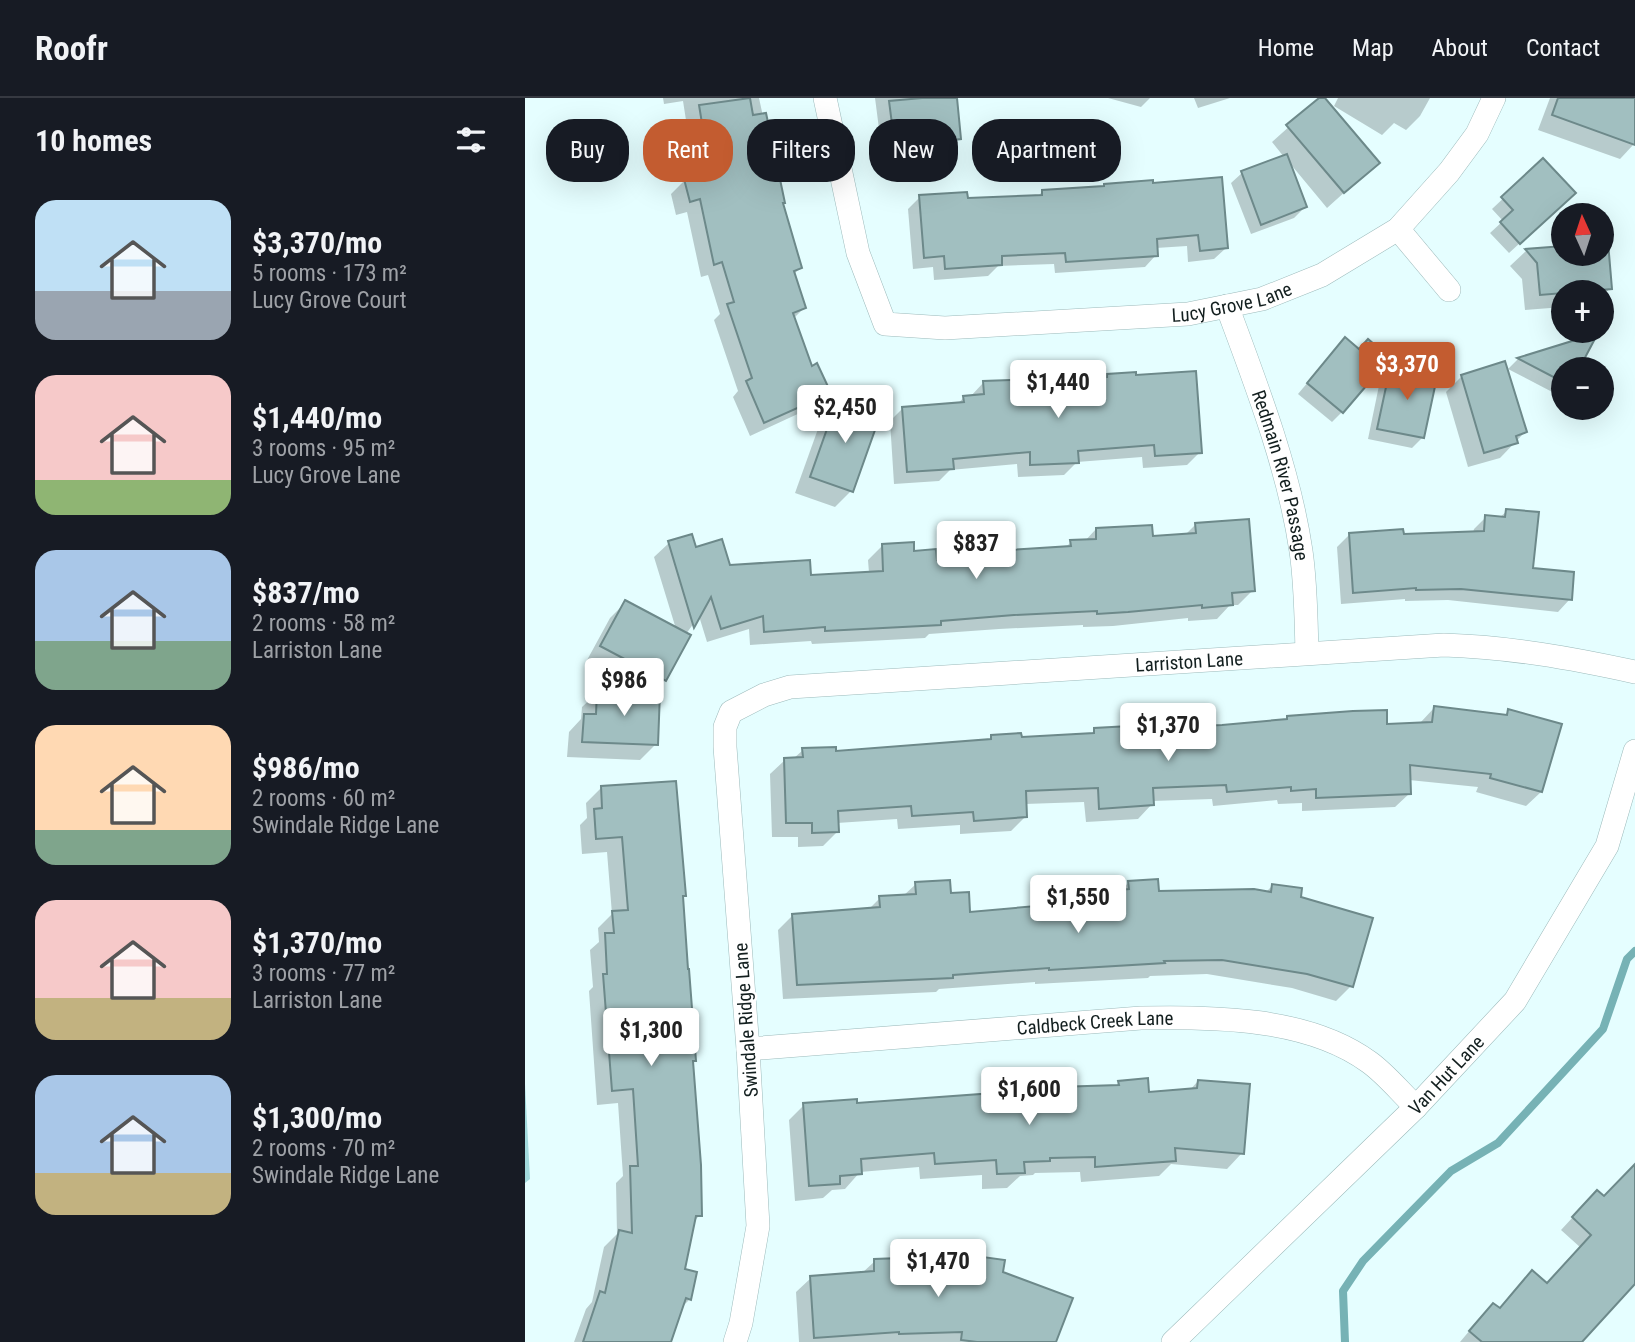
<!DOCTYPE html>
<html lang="en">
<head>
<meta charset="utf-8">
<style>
	body { margin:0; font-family:"Roboto Condensed",sans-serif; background:#242831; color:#f1f3f6; height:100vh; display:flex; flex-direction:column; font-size:26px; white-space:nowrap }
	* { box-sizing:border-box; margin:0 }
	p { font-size:23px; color:#9ea1a6 }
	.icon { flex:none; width:38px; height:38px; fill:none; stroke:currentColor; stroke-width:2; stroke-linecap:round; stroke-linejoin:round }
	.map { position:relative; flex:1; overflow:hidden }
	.drawer { display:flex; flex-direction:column; background:#171b24; width:525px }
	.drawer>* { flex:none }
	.hud { position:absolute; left:21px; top:21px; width:665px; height:63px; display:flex; gap:14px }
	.needle { width:46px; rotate:357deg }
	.controls { position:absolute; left:1026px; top:105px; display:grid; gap:14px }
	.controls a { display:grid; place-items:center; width:63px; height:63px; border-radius:50%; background:#171b24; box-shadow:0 7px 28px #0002; font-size:35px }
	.price { position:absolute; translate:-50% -60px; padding:0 16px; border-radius:7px; background:#fff; color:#222; font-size:23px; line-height:46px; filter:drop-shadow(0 2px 4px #0008) }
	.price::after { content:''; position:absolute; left:50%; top:42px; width:21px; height:16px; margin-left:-10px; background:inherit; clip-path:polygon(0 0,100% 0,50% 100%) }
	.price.current { background:#c35c30; color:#fff }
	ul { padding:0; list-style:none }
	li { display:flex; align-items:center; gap:21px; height:175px; padding:0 35px }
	li span { display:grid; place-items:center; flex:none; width:196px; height:140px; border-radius:21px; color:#555 }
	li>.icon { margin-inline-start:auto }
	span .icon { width:84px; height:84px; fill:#fffc; stroke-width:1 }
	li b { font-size:30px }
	h2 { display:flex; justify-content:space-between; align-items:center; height:84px; padding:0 35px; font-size:30px }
	.pill { padding:0 24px; border-radius:28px; background:#171b24; box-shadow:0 7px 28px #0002; font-size:24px; line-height:63px }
	.pill.current { background:#c35c30; color:#fff }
	header { display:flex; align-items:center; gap:42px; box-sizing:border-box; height:98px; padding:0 35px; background:#171b24; border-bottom:2px solid #363941 }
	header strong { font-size:33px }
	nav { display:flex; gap:38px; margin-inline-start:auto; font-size:24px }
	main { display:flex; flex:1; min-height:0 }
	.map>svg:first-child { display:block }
	.green { fill:#a2dadd }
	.shadow { fill:#0003 }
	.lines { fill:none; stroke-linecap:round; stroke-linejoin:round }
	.stream { stroke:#76b2b5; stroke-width:8 }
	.building { fill:#a1bfc0; stroke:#6d898a; stroke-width:2 }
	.street-casing { stroke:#9cbabb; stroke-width:24 }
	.street { stroke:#fff; stroke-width:23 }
	.labels { text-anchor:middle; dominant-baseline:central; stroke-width:5; stroke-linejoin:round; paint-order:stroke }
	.street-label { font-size:19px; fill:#131f1f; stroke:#fff }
</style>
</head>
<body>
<header>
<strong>Roofr</strong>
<nav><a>Home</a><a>Map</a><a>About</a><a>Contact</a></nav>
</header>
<main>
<section class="drawer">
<h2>10 homes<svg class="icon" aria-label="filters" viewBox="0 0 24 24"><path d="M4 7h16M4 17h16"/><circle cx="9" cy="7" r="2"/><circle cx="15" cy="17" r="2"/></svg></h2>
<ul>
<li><span style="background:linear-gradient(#bfe0f5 65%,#9aa5b1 0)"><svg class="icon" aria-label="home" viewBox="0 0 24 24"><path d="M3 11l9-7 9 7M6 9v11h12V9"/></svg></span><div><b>$3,370/mo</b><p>5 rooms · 173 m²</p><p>Lucy Grove Court</p></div></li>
<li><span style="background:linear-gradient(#f6c9c9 75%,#8fb573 0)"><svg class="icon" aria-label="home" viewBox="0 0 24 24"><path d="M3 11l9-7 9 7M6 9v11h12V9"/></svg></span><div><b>$1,440/mo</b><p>3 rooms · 95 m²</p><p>Lucy Grove Lane</p></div></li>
<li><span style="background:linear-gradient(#a9c7e8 65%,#7fa58c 0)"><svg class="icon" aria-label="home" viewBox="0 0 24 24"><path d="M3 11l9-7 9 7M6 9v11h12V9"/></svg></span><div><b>$837/mo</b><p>2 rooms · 58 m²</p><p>Larriston Lane</p></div></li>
<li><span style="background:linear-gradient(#ffd9b3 75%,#7fa58c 0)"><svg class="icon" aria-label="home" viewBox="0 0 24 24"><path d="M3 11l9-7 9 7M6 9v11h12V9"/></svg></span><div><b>$986/mo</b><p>2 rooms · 60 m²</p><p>Swindale Ridge Lane</p></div></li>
<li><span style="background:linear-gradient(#f6c9c9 70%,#c2b280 0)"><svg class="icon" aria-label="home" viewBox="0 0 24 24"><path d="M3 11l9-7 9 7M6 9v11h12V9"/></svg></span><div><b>$1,370/mo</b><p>3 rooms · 77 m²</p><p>Larriston Lane</p></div></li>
<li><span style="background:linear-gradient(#a9c7e8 70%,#c2b280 0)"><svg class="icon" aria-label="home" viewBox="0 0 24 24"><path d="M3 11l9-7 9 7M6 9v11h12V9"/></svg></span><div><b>$1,300/mo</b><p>2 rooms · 70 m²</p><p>Swindale Ridge Lane</p></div></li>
</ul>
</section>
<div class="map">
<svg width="1110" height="1244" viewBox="0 0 1110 1244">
	<rect width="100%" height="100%" fill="#e5feff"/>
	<path class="green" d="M 0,986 L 5,1081 L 0,1085 Z"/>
	<g class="shadow">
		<path d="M 138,0 L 234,0 L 257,106 L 275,170 L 268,177 L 279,210 L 268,221 L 286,270 L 304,294 L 290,308 L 225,338 L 208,299 L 213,293 L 189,222 L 195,216 L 183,177 L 176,179 L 162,114 L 151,117 L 146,96 L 160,82 L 170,80 L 158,3 L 139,6 Z"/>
		<path d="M 350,0 L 431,0 L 434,41 L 422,53 L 372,59 L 371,44 L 356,46 Z"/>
		<path d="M 583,0 L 625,0 L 616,9 Z"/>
		<path d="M 669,0 L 705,0 L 673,10 Z"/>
		<path d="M 796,0 L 852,65 L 802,110 L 763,63 L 780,109 L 769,120 L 726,136 L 706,85 L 717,75 L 759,59 L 747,44 Z"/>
		<path d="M 813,0 L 905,0 L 895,18 L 881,32 L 869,25 L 857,37 L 809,8 Z"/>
		<path d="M 1025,0 L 1110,0 L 1109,46 L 1095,61 L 1013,32 Z"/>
		<path d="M 1018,63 L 1038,106 L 984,155 L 965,135 L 978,123 L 967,111 Z"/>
		<path d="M 579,87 L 701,150 L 689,161 L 663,164 L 662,148 L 631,150 L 631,157 L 620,169 L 530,175 L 529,166 L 473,168 L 463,178 L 409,182 L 408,169 L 388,171 L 383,111 L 395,99 L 441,102 L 512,99 L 517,94 L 577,90 Z"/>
		<path d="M 1038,150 L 1038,156 L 1076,156 L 1085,190 L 1076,200 L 1076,194 L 1038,194 L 1038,209 L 1000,212 L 997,181 L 985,168 L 1001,153 Z"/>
		<path d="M 1069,238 L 1052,271 L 1038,271 L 1038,293 L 1033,297 L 983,271 L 993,261 Z"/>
		<path d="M 810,252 L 817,314 L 807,324 L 773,296 Z"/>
		<path d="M 867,263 L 898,339 L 887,350 L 843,341 L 857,273 Z"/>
		<path d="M 583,278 L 675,354 L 662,367 L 618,370 L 617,359 L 552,364 L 539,377 L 493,379 L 492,366 L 425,372 L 414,383 L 369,386 L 365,323 L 378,310 L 432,307 L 439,299 L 445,299 L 458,285 L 579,281 Z"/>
		<path d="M 937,278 L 1000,334 L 975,360 L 943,369 L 921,294 Z"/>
		<path d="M 314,302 L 326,393 L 310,409 L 270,395 L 298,317 Z"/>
		<path d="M 982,413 L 1006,472 L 1045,501 L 1033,514 L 923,502 L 880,503 L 880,501 L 816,506 L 812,449 L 824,437 L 948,435 L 949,431 L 961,419 L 974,420 Z"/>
		<path d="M 671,426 L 728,492 L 713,507 L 705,507 L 692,521 L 663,523 L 663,520 L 588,528 L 558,529 L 558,527 L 474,531 L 404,536 L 400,540 L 287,546 L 286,543 L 225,547 L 224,531 L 182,544 L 174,518 L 161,536 L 140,582 L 126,596 L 131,646 L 115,662 L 42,659 L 44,634 L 56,621 L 57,609 L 73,594 L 120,596 L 61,564 L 85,520 L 101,504 L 151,531 L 129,459 L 144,445 L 170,451 L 204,469 L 285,479 L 344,475 L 343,462 L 357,448 L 388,455 L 410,464 L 480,459 L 486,454 L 540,450 L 546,444 L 559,444 L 571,431 L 627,440 L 660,437 Z"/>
		<path d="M 909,610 L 979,619 L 984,613 L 1016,694 L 1001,708 L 951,694 L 953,689 L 884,682 L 885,695 L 870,709 L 777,713 L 777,705 L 753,706 L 752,702 L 688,708 L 687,701 L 627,703 L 627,706 L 613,721 L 561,724 L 559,704 L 500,706 L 501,718 L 486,733 L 435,736 L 435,727 L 373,731 L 372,721 L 312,725 L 312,734 L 298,748 L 273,749 L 273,739 L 247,739 L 245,676 L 260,662 L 268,661 L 278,652 L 310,655 L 463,643 L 467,639 L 495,640 L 564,637 L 570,632 L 697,629 L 759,623 L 762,619 L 861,627 L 895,625 Z"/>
		<path d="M 76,690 L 156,800 L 169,962 L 166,965 L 175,1117 L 168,1124 L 158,1172 L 165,1201 L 157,1209 L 145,1244 L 49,1244 L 61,1211 L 67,1204 L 79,1149 L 92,1136 L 91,1085 L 98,1078 L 93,1005 L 72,1007 L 64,893 L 68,889 L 65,852 L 74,844 L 73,830 L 87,816 L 82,754 L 57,756 L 55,727 L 62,720 L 61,705 Z"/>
		<path d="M 604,784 L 632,795 L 740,795 L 748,787 L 774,800 L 826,888 L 811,903 L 767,890 L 682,876 L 625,878 L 623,880 L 510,886 L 510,884 L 414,891 L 411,894 L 258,901 L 253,832 L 268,817 L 343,812 L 355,800 L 378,798 L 391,786 L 424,797 L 443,816 L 510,816 L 566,812 L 566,810 L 581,795 L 595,794 Z"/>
		<path d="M 673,983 L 717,1055 L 702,1071 L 646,1066 L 634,1078 L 556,1084 L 555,1074 L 510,1075 L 508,1077 L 495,1078 L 482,1090 L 457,1091 L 457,1077 L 395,1081 L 394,1069 L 335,1074 L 320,1091 L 307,1092 L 298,1100 L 270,1103 L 264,1022 L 279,1007 L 331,1007 L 465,997 L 469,993 L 590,989 L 594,984 L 623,996 L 664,993 Z"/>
		<path d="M 1110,1068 L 1110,1182 L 1053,1244 L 935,1244 L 956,1219 L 1022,1187 L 1056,1150 L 1036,1132 L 1060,1106 L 1079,1101 Z"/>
		<path d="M 376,1152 L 447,1159 L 529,1244 L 274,1244 L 271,1194 L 286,1180 L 336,1176 L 350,1163 L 366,1162 Z"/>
	</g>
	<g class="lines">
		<path class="stream" d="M 820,1244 L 818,1193 L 838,1163 L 926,1073 L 973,1045 L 1078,931 L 1102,861 L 1110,853"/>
	</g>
	<g class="building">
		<path d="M 225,0 L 228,17 L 241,15 L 260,105 L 258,105 L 277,170 L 269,173 L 281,210 L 268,215 L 287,268 L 292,265 L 306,295 L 239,325 L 221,283 L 227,280 L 202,206 L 209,204 L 197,164 L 189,167 L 175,101 L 165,104 L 159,81 L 185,74 L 174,7 Z"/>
		<path d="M 397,0 L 432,0 L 436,41 L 384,47 L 383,32 L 368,34 L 364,3 Z"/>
		<path d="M 794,0 L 800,0 L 855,65 L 819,95 L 761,27 Z"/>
		<path d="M 1033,0 L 1110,0 L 1110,47 L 1027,17 Z"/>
		<path d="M 762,56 L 782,109 L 736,127 L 716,73 Z"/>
		<path d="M 1018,60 L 1051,95 L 995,146 L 975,124 L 988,112 L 976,99 Z"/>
		<path d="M 697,79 L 703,150 L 675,153 L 673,137 L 632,141 L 633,158 L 541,164 L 540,155 L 477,158 L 477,167 L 420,171 L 419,158 L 399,160 L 394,97 L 442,94 L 443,100 L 517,97 L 517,92 L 579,88 L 579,86 L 628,82 L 628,85 Z"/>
		<path d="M 1076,144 L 1083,144 L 1087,191 L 1015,197 L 1012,165 L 1000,151 L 1038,148 L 1038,156 L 1076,156 Z"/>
		<path d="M 1073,235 L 1054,271 L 1038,271 L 1038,284 L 992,260 Z"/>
		<path d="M 820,239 L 834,251 L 843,241 L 865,260 L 818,315 L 782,285 Z"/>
		<path d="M 867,261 L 881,273 L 912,279 L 899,340 L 852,331 Z"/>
		<path d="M 980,263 L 1002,334 L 991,338 L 993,345 L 959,355 L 936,277 Z"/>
		<path d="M 671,273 L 677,355 L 630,358 L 629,347 L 553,353 L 554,365 L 505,367 L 505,354 L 428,361 L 429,371 L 382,374 L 377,309 L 439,304 L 438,298 L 459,296 L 458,283 L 582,279 L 582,276 L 611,274 L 611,277 Z"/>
		<path d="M 313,300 L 356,315 L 328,394 L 285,379 Z"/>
		<path d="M 981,411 L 1014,414 L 1008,470 L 1049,474 L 1047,502 L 936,491 L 891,492 L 891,490 L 828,495 L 824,435 L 878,431 L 879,436 L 959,433 L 960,417 L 980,419 Z"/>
		<path d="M 724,421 L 730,493 L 707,495 L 708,507 L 677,510 L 677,507 L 603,514 L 572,516 L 572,513 L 489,517 L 416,523 L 416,527 L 300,533 L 300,529 L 239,534 L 238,518 L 196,531 L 186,499 L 169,530 L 143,443 L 167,436 L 171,449 L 197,441 L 205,467 L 285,462 L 286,477 L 358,473 L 357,446 L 389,444 L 389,453 L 411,451 L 412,462 L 485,457 L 485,452 L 546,448 L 545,442 L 571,441 L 571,430 L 627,427 L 628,438 L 671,435 L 670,425 Z"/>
		<path d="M 100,502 L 166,537 L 141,583 L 75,548 Z"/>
		<path d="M 72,592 L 135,594 L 133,647 L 57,644 L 59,616 L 71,616 Z"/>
		<path d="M 909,608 L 982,617 L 983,611 L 1037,626 L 1017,694 L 965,680 L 966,676 L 885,667 L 886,696 L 791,700 L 791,691 L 766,693 L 766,689 L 702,694 L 701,687 L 628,690 L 629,707 L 574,711 L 573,690 L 501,693 L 502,719 L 449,723 L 448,714 L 387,718 L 386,708 L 313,713 L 314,734 L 287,735 L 287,725 L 261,725 L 259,660 L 278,659 L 277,650 L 311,649 L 311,653 L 466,641 L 466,637 L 496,635 L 497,639 L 569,635 L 569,630 L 623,627 L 624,630 L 697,627 L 762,621 L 762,618 L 828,613 L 862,612 L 862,626 L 907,624 Z"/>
		<path d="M 151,683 L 161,798 L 158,798 L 163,871 L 164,871 L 171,963 L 168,963 L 176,1067 L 177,1118 L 171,1118 L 160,1171 L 172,1174 L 166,1202 L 161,1200 L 146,1244 L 58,1244 L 75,1193 L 80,1195 L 94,1132 L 107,1135 L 105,1068 L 113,1068 L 108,991 L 87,993 L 78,876 L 82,876 L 80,835 L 89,835 L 87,813 L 103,812 L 97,739 L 71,741 L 69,711 L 77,710 L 76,688 Z"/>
		<path d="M 633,781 L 634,793 L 729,791 L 746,794 L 747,786 L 777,790 L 776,799 L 848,820 L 828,889 L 782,876 L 697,862 L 639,863 L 640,865 L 524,872 L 524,870 L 428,877 L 428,880 L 272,887 L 267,816 L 355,809 L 354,798 L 391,796 L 390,784 L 425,782 L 426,795 L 444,794 L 445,814 L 511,808 L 512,814 L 582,810 L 580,793 L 604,791 L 603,783 Z"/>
		<path d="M 623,980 L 624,994 L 672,990 L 673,982 L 725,986 L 719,1056 L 650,1050 L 651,1063 L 570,1069 L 570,1059 L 525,1060 L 525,1063 L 499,1064 L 500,1075 L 472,1076 L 471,1062 L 410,1066 L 409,1055 L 336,1061 L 337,1076 L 315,1078 L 315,1086 L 284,1088 L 278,1005 L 332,1001 L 332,1005 L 469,995 L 468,991 L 594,987 L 593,983 Z"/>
		<path d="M 1110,1066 L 1110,1186 L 1057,1244 L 957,1244 L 944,1233 L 968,1205 L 975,1210 L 1007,1172 L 1022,1185 L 1066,1137 L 1047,1119 L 1072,1092 L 1079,1098 Z"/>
		<path d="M 429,1145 L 451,1149 L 450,1158 L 480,1162 L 478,1174 L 548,1200 L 531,1244 L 452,1244 L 436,1242 L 437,1234 L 374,1236 L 374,1234 L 289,1240 L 285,1178 L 349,1173 L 349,1161 L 376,1160 L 376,1150 L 428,1148 Z"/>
	</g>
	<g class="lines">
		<defs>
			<g id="street">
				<path id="s1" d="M 300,0 L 333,155 L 360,226 L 420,230 L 663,216 L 737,201 L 797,177 L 873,131 L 924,74 L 952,36 L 969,0"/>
				<path d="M 873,131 L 924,192"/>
				<path id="s2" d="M 702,208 C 731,286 764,371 776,453 C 781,487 781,521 782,555"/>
				<path id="s3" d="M 223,951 L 616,920 C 690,919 782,919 844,964 C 861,976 876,995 891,1009"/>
				<path id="s4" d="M 210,1244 L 216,1225 L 233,1128 L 223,951 L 200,649 L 200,629 L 206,614 L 239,597 L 265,589 L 919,547 C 984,549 1046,560 1110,574"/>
				<path id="s5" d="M 648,1244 L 891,1009 L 990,903 L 1082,748 L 1110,653"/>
			</g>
		</defs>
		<use href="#street" class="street-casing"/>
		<use href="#street" class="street"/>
	</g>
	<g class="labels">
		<g class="street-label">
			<text stroke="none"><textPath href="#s1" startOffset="583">Lucy Grove Lane</textPath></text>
			<text stroke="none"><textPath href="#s2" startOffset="178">Redmain River Passage</textPath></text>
			<text stroke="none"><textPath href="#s4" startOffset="1099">Larriston Lane</textPath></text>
			<text transform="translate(221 922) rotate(-94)">Swindale Ridge Lane</text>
			<text stroke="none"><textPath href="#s3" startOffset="348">Caldbeck Creek Lane</textPath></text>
			<text stroke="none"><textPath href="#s5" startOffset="382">Van Hut Lane</textPath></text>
		</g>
	</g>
</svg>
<div class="controls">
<a><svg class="needle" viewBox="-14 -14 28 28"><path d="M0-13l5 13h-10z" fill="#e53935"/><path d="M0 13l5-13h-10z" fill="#9ea1a6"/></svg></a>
<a>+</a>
<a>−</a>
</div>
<b class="price current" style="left:882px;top:304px">$3,370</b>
<b class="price" style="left:533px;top:322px">$1,440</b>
<b class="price" style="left:320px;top:347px">$2,450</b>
<b class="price" style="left:451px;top:483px">$837</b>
<b class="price" style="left:99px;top:620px">$986</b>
<b class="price" style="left:643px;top:665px">$1,370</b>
<b class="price" style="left:553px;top:837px">$1,550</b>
<b class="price" style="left:126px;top:970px">$1,300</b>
<b class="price" style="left:504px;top:1029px">$1,600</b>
<b class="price" style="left:413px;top:1201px">$1,470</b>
<div class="hud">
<a class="pill">Buy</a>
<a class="pill current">Rent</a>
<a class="pill">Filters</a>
<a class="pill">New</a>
<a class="pill">Apartment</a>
</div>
</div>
</main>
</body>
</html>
